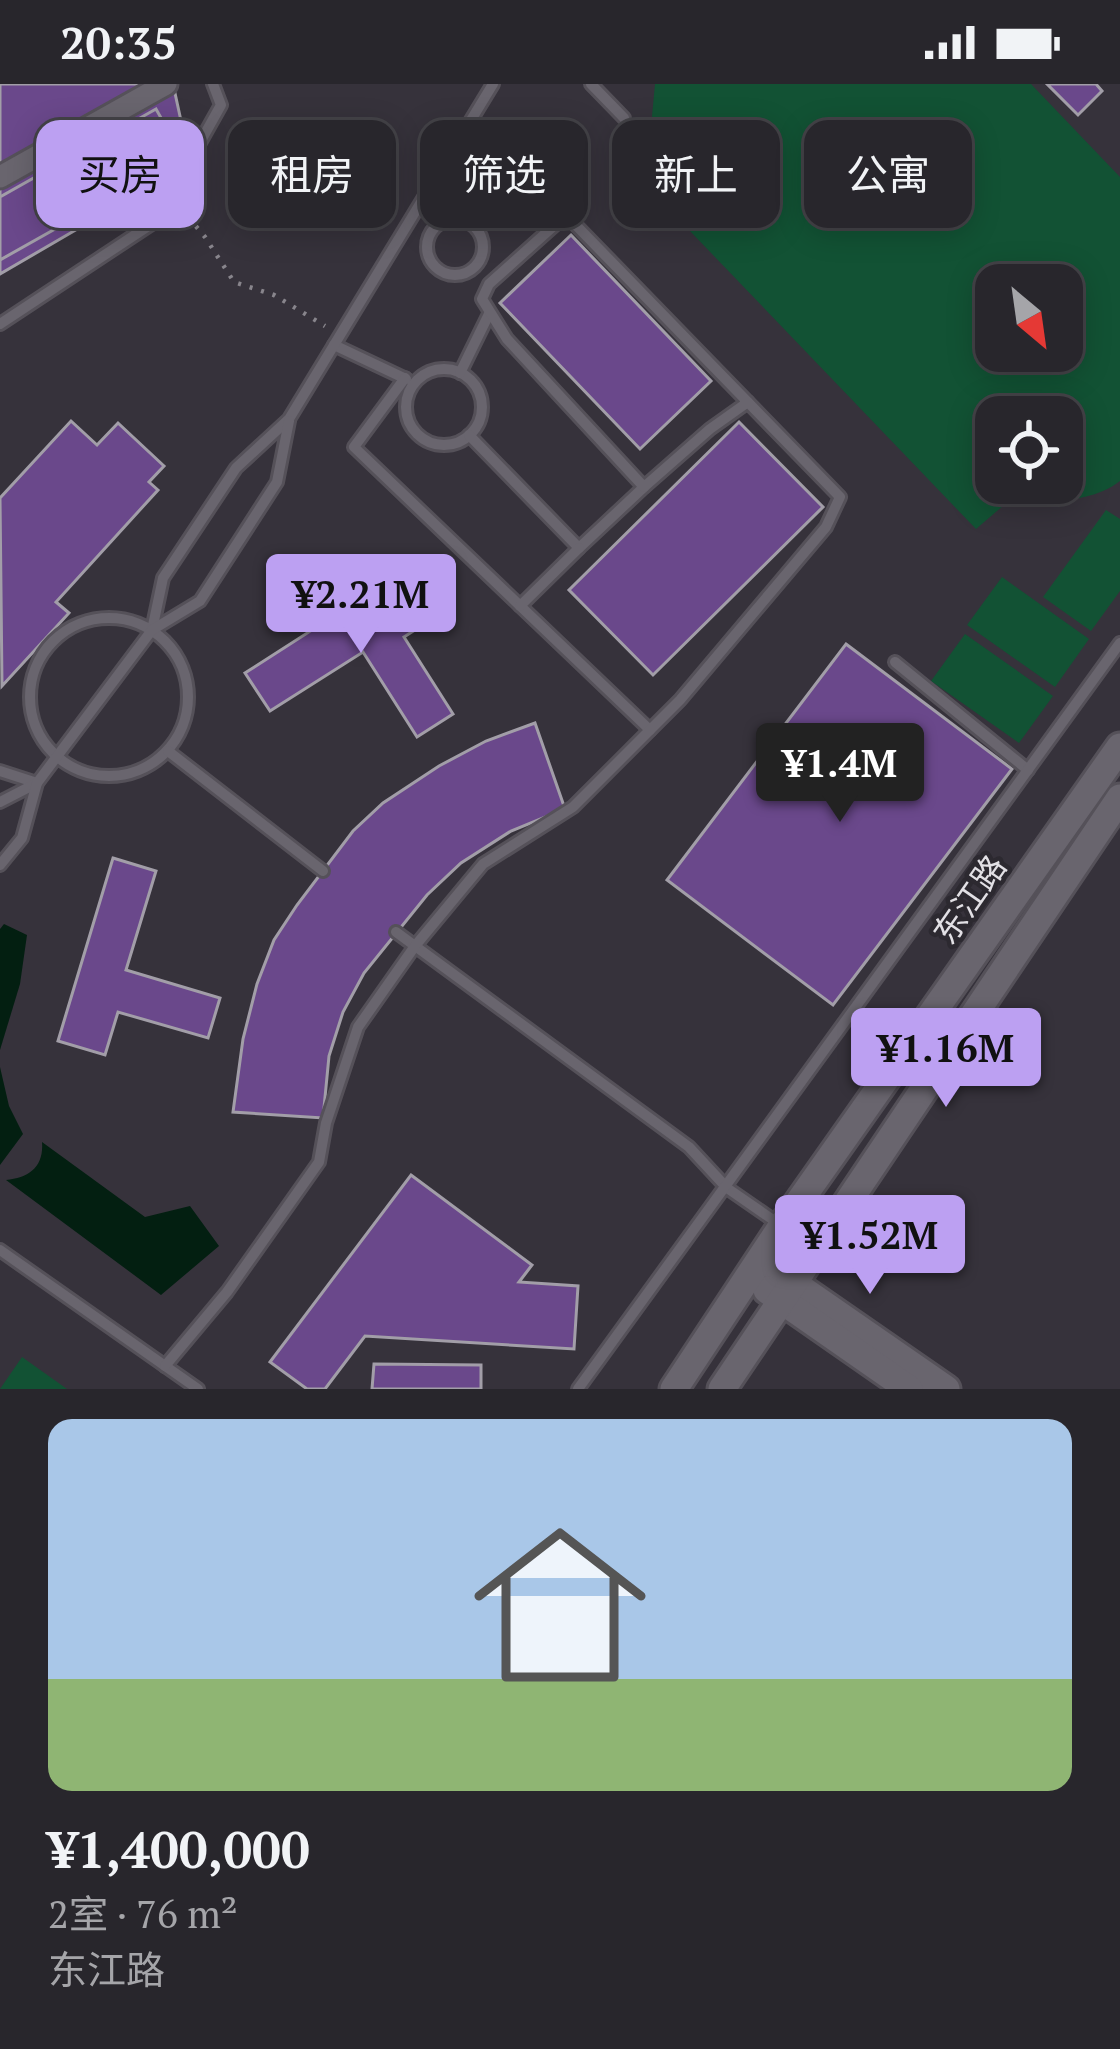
<!DOCTYPE html>
<html lang="zh">
<head>
<meta charset="utf-8">
<style>
	body { margin:0; font-family:"PT Serif","Noto Sans SC",serif; background:#302e34; color:#f1f3f6; height:100vh; display:flex; flex-direction:column; font-size:45px; white-space:nowrap }
	* { box-sizing:border-box; margin:0 }
	p { font-size:39px; color:#a5a5a9 }
	.icon { flex:none; width:66px; height:66px; fill:none; stroke:currentColor; stroke-width:2; stroke-linecap:round; stroke-linejoin:round }
	.map { position:relative; height:1305px; overflow:hidden }
	.side { display:flex; flex-direction:column; background:#28262c; flex:1 }
	.side>* { flex:none }
	.hud { position:absolute; left:36px; top:36px; width:1050px; height:108px; display:flex; gap:24px }
	.needle { width:78px; rotate:151deg }
	.controls { position:absolute; left:975px; top:180px; display:grid; gap:24px }
	.controls a { display:grid; place-items:center; width:108px; height:108px; border-radius:24px; background:#28262c; box-shadow:0 6px 30px #0003,0 0 0 3px #444348; font-size:60px }
	.price { position:absolute; translate:-50% -102px; padding:0 27px; border-radius:12px; background:#bca0f2; color:#111; font-size:39px; line-height:78px; filter:drop-shadow(0 3px 6px #0008) }
	.price::after { content:''; position:absolute; left:50%; top:72px; width:36px; height:27px; margin-left:-18px; background:inherit; clip-path:polygon(0 0,100% 0,50% 100%) }
	.price.current { background:#222; color:#fff }
	ul { padding:0; list-style:none }
	li { display:grid; align-content:center; gap:24px; height:636px; padding:0 48px }
	li+li { border-top:3px solid #444348 }
	li span { display:grid; place-items:center; height:372px; border-radius:24px; color:#555 }
	li>.icon { margin-inline-start:auto }
	span .icon { width:216px; height:216px; fill:#fffc; stroke-width:1 }
	li b { font-size:51px }
	.pill { padding:0 42px; border-radius:24px; background:#28262c; box-shadow:0 6px 30px #0003,0 0 0 3px #444348; font-size:42px; line-height:108px }
	.pill.current { background:#bca0f2; color:#111 }
	.status { display:flex; justify-content:space-between; align-items:center; height:84px; padding:0 60px; background:#28262c; direction:ltr }
	.status svg { height:33px; fill:currentColor }
	.map>svg:first-child { display:block }
	.green { fill:#125234; fill-rule:evenodd }
	.water { fill:#031f11 }
	.building { fill:#6a488b; stroke:#a29ea8; stroke-width:3 }
	.lines { fill:none; stroke-linecap:round; stroke-linejoin:round }
	.service-casing { stroke:#555159; stroke-width:16 }
	.minor-casing { stroke:#555159; stroke-width:27 }
	.tertiary-casing { stroke:#555159; stroke-width:33 }
	.path { stroke:#88858c; stroke-width:4.5; stroke-dasharray:3 9; stroke-linecap:butt }
	.service { stroke:#69656e; stroke-width:10 }
	.minor { stroke:#69656e; stroke-width:21 }
	.tertiary { stroke:#69656e; stroke-width:27 }
	.labels { text-anchor:middle; dominant-baseline:central; stroke-width:9; stroke-linejoin:round; paint-order:stroke }
	.street-label { font-size:33px; fill:#e2e0e5; stroke:#2c2930 }
</style>
</head>
<body>
<div class="status"><b>20:35</b><svg viewBox="0 0 49 12"><path d="M0 12V9h3v3zM5 12V6h3v6zM10 12V3h3v9zM15 12V0h3v12zM26 1h20v11H26zM47 4h2v5h-2z"/></svg></div>
<div class="map">
<svg width="1120" height="1305" viewBox="0 0 1120 1305">
	<rect width="100%" height="100%" fill="#36323b"/>
	<g class="green">
		<path d="M 655,0 L 1031,0 L 1120,93 L 1120,397 C 1090,420 1047,418 1011,415 L 976,445 L 642,97 L 664,70 L 652,32 ZM 996,201 L 1062,201 L 1062,267 L 996,267 ZM 996,333 L 1062,333 L 1062,399 L 996,399 Z"/>
		<path d="M 1106,426 L 1120,435 L 1120,507 L 1091,547 L 1043,513 Z"/>
		<path d="M 1002,493 L 1089,555 L 1055,603 L 967,541 Z"/>
		<path d="M 965,550 L 1053,612 L 1019,659 L 931,597 Z"/>
		<path d="M 22,1273 L 67,1305 L 0,1305 Z"/>
	</g>
	<g class="water">
		<path d="M 4,840 L 27,851 L 20,900 L 0,966 L 0,845 Z"/>
		<path d="M 0,983 L 9,1022 L 23,1050 L 0,1081 Z"/>
		<path d="M 42,1058 L 145,1133 L 190,1122 L 219,1162 L 161,1211 L 6,1096 C 29,1094 44,1083 42,1058 Z"/>
	</g>
	<g class="building">
		<path d="M 0,0 L 110,0 L 0,62 Z"/>
		<path d="M 0,0 L 173,0 L 188,69 L 177,87 L 0,190 Z"/>
		<path d="M 1047,0 L 1096,0 L 1102,7 L 1078,31 Z"/>
		<path d="M 156,25 L 183,73 L 0,176 L 0,113 Z"/>
		<path d="M 571,151 L 711,297 L 640,365 L 500,219 Z"/>
		<path d="M 71,337 L 97,361 L 118,339 L 164,382 L 149,398 L 158,406 L 56,518 L 69,529 L 2,602 L 0,414 Z"/>
		<path d="M 739,338 L 823,423 L 653,591 L 569,506 Z"/>
		<path d="M 399,490 L 429,537 L 404,553 L 453,630 L 417,653 L 363,568 L 270,627 L 245,589 Z"/>
		<path d="M 846,560 L 1012,685 L 833,921 L 667,796 Z"/>
		<path d="M 535,639 L 565,725 L 511,747 L 461,779 L 427,811 L 364,889 L 343,928 L 329,972 L 323,1034 L 233,1028 L 243,955 L 257,900 L 274,856 L 297,821 L 353,747 L 383,719 L 439,682 L 486,657 Z"/>
		<path d="M 113,774 L 156,787 L 126,886 L 220,914 L 208,954 L 118,928 L 105,971 L 58,957 Z"/>
		<path d="M 411,1091 L 532,1181 L 519,1198 L 578,1202 L 574,1265 L 365,1252 L 325,1305 L 307,1305 L 270,1278 Z"/>
		<path d="M 374,1280 L 481,1281 L 481,1305 L 372,1305 Z"/>
	</g>
	<g class="lines">
		<defs>
			<g id="service">
				<path d="M 591,0 L 624,34"/>
				<circle cx="455" cy="163" r="28"/>
				<path d="M 0,240 L 156,137 L 221,21 L 213,0"/>
				<path d="M 334,261 L 406,295"/>
				<circle cx="444" cy="323" r="38"/>
				<path d="M 460,289 L 489,230"/>
				<path d="M 405,294 L 354,363 L 650,646"/>
				<path d="M 469,351 L 579,464 L 644,403"/>
				<path d="M 520,522 L 579,464"/>
				<circle cx="109" cy="613" r="79"/>
				<path d="M 152,546 L 163,494 L 236,384 L 289,335 L 493,0"/>
				<path d="M 895,578 L 1028,686"/>
				<path d="M 168,667 L 323,787"/>
				<path d="M 0,687 L 37,699"/>
				<path d="M 0,718 L 37,699"/>
				<path d="M 0,781 L 22,754 L 37,699 L 152,546 L 200,517 L 277,398 L 289,337"/>
				<path d="M 396,848 L 689,1063 L 727,1104 L 779,1140"/>
				<path d="M 0,1166 L 198,1305"/>
				<path d="M 165,1282 L 227,1208 L 319,1078 L 326,1039 L 358,943 L 415,862 L 483,780 L 573,723 L 680,616 L 826,443 L 840,413 L 566,131 L 489,200 L 482,215 L 507,255 L 644,403 L 710,345 L 748,318"/>
				<path d="M 578,1305 L 1120,559"/>
			</g>
			<path id="minor" d="M 0,93 L 166,0"/>
			<g id="tertiary">
				<path d="M 777,1188 L 946,1305"/>
				<path d="M 767,1206 L 909,1305"/>
				<path d="M 674,1305 L 782,1142 L 1120,663"/>
				<path d="M 722,1305 L 1120,714"/>
			</g>
		</defs>
		<use href="#service" class="service-casing"/>
		<use href="#minor" class="minor-casing"/>
		<use href="#tertiary" class="tertiary-casing"/>
		<path class="path" d="M 175,131 L 194,140 L 205,153 L 234,198 L 274,211 L 325,242"/>
		<use href="#service" class="service"/>
		<use href="#minor" class="minor"/>
		<use href="#tertiary" class="tertiary"/>
	</g>
	<g class="labels">
		<g class="street-label">
			<text transform="translate(969 815) rotate(-55)">东江路</text>
		</g>
	</g>
</svg>
<div class="controls">
<a><svg class="needle" viewBox="-14 -14 28 28"><path d="M0-13l5 13h-10z" fill="#e53935"/><path d="M0 13l5-13h-10z" fill="#a5a5a9"/></svg></a>
<a><svg class="icon" aria-label="locate" viewBox="0 0 24 24"><circle cx="12" cy="12" r="6"/><path d="M12 2v4M12 18v4M2 12h4M18 12h4"/></svg></a>
</div>
<b class="price" style="left:361px;top:572px">¥2.21M</b>
<b class="price current" style="left:840px;top:741px">¥1.4M</b>
<b class="price" style="left:946px;top:1026px">¥1.16M</b>
<b class="price" style="left:870px;top:1213px">¥1.52M</b>
<div class="hud">
<a class="pill current">买房</a>
<a class="pill">租房</a>
<a class="pill">筛选</a>
<a class="pill">新上</a>
<a class="pill">公寓</a>
</div>
</div>
<section class="side">
<ul>
<li><span style="background:linear-gradient(#a9c7e8 70%,#8fb573 0)"><svg class="icon" aria-label="home" viewBox="0 0 24 24"><path d="M3 11l9-7 9 7M6 9v11h12V9"/></svg></span><div><b>¥1,400,000</b><p>2室 · 76 m²</p><p>东江路</p></div></li>
</ul>
</section>
</body>
</html>
